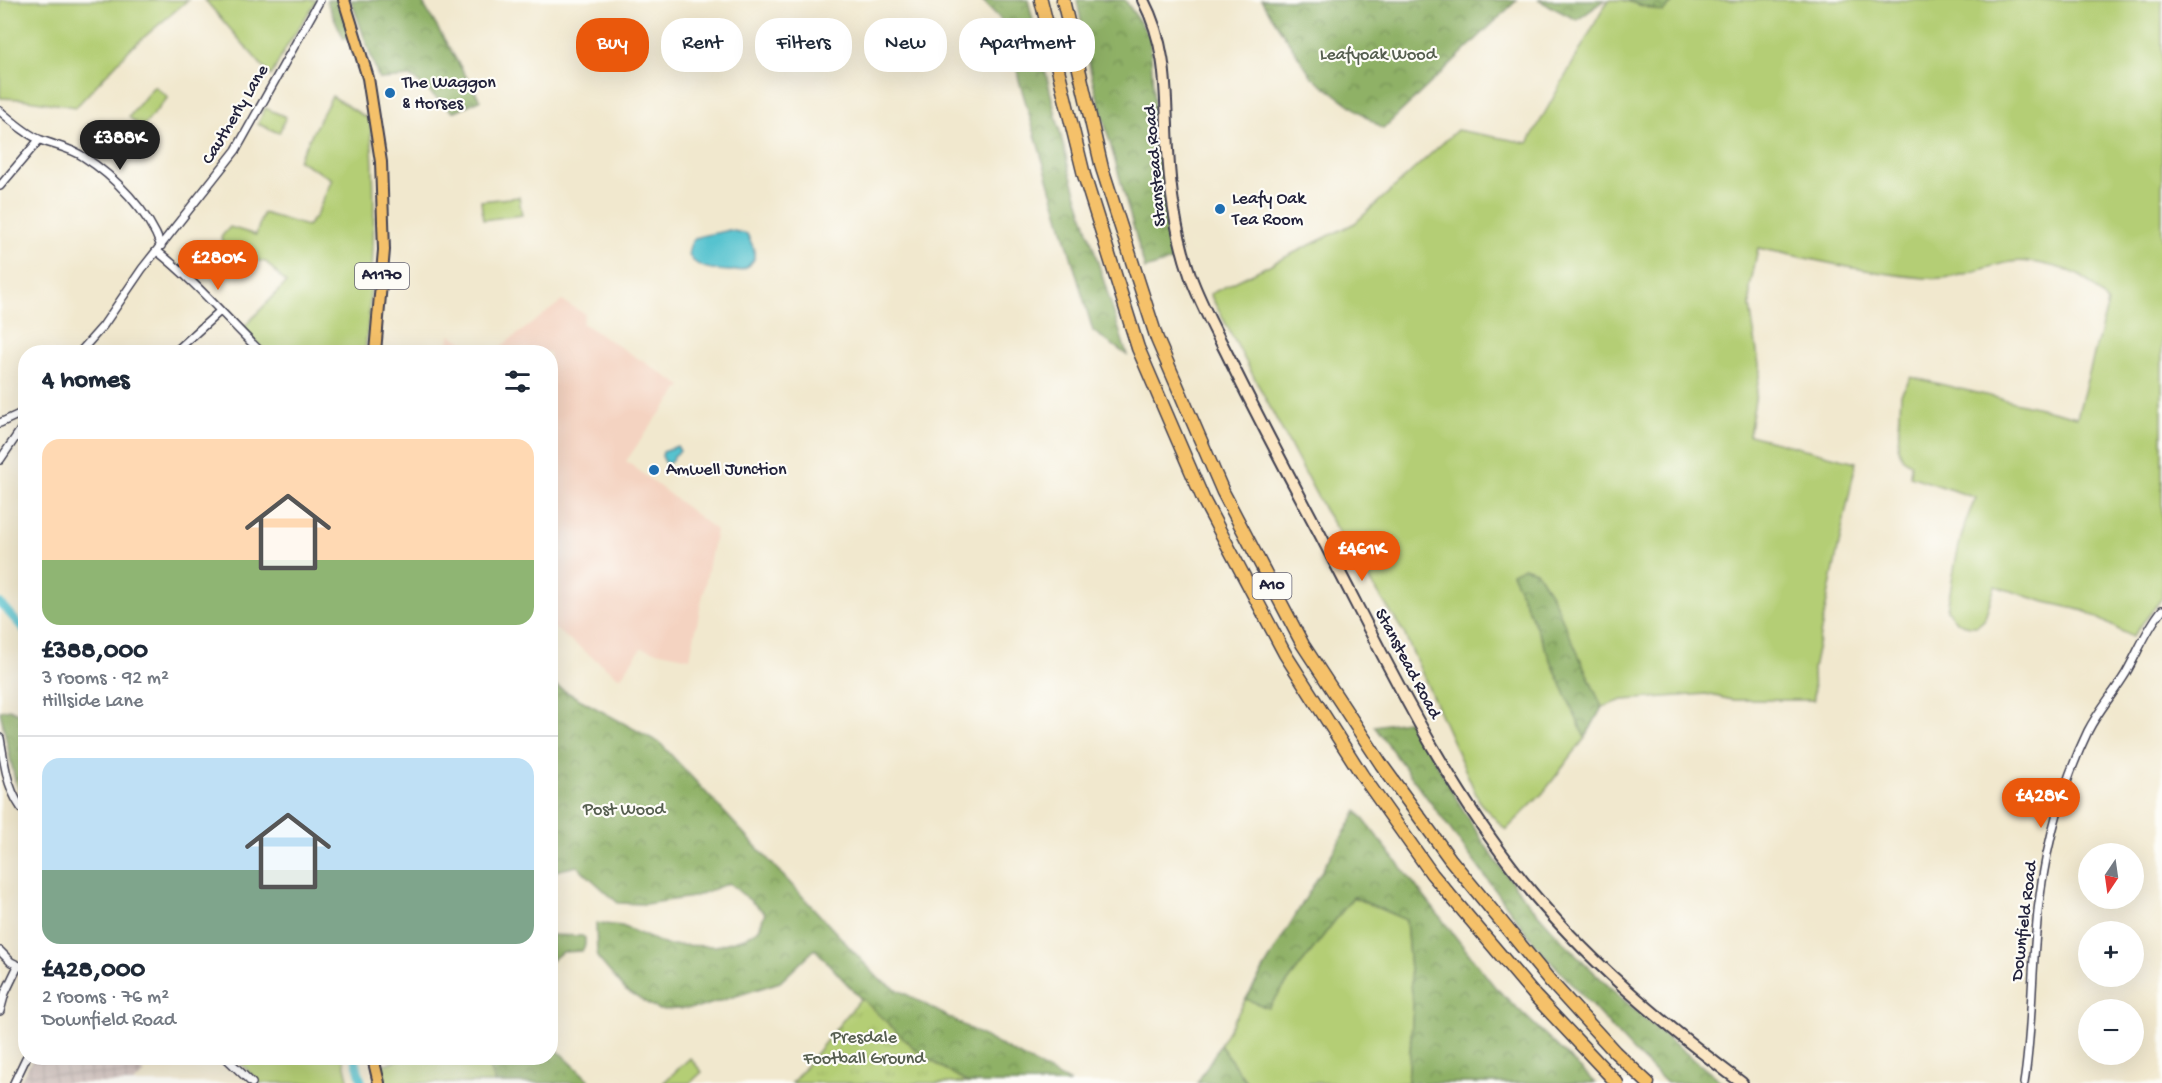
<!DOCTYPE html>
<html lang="en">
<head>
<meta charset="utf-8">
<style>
	body { margin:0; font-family:"Gochi Hand",sans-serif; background:#f2f2f3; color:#1f2937; height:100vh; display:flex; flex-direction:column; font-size:22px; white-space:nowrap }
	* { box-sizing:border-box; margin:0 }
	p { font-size:20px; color:#747a83 }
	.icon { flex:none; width:33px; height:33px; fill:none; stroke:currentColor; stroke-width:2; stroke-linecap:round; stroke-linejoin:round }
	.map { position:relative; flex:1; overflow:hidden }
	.drawer { position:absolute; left:18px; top:345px; width:540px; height:720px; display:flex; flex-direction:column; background:#fff; border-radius:24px; box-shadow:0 6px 24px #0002 }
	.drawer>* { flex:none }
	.top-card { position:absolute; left:576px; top:18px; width:570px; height:54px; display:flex; gap:12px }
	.needle { width:39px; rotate:193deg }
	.buttons { position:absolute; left:2078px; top:843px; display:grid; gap:12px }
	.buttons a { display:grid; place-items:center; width:66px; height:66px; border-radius:50%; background:#fff; box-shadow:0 6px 24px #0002; font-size:30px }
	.price { position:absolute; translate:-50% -51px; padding:0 14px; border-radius:21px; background:#ea580c; color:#fff; font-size:20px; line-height:39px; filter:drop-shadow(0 2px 3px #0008) }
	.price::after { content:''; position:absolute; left:50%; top:36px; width:18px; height:14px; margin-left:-9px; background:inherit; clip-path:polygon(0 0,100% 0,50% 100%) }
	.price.selected { background:#222; color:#fff }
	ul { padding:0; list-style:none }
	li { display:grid; align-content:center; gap:12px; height:318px; padding:0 24px }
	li+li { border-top:2px solid #e0e1e3 }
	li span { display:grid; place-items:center; height:186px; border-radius:18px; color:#555 }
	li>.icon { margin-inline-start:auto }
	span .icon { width:108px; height:108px; fill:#fffc; stroke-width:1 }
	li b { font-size:26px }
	h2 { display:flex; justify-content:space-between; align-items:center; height:72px; padding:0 24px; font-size:26px }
	.chip { padding:0 21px; border-radius:24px; background:#fff; box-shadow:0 6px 24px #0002; font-size:21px; line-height:54px }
	.chip.selected { background:#ea580c; color:#fff }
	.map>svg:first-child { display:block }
	.built { fill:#f4d3c1 }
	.industrial { fill:url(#industrial-grid) }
	.grass { fill:#b4ce74; stroke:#6b7858; stroke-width:1.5 }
	.forest { fill:url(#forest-crowns); stroke:#586a50; stroke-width:1.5 }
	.park { fill:url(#park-tufts); stroke:#6b7858; stroke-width:1.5 }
	.water { fill:#57c3cf; stroke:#3c7285; stroke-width:1.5 }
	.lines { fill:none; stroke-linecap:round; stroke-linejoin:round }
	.canal { stroke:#57c3cf; stroke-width:8 }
	.street-casing { stroke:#414051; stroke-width:10 }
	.secondary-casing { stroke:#414051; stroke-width:14 }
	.primary-casing { stroke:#414051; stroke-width:14 }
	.highway-casing { stroke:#414051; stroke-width:15 }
	.street { stroke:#fff; stroke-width:7 }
	.secondary { stroke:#fbe6c4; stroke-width:10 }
	.primary { stroke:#f5c16b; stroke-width:10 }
	.highway { stroke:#f5c16b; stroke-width:12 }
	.poi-dot { fill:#1f6fb2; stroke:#fdfcf7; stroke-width:2 }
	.labels { text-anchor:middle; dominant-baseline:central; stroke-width:4.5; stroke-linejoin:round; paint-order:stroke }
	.shield { fill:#fdfcf7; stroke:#646373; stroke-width:1.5 }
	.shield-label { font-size:16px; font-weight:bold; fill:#22223b }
	.park-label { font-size:18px; fill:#555e4f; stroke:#fdfcf7 }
	.poi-label { font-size:18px; fill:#22223b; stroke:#fdfcf7; text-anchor:start }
	.street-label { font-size:18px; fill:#22223b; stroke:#fdfcf7 }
</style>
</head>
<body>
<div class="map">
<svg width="2162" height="1083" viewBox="0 0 2162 1083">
	<defs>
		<pattern id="industrial-grid" width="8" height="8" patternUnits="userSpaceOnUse" patternTransform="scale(1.5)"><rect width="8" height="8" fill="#d0c0bc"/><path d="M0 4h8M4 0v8" fill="none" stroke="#b2a5a2"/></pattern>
		<pattern id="forest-crowns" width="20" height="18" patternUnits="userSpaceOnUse" patternTransform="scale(1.5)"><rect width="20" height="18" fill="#8fb166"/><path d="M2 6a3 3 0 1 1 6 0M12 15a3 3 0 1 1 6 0" fill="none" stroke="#749055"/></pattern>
		<pattern id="park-tufts" width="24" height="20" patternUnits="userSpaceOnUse" patternTransform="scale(1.5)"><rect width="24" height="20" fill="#b4ce74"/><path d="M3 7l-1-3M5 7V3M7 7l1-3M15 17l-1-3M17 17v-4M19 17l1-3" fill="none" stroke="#9ab165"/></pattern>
	</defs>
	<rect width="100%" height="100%" fill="#fdfcf7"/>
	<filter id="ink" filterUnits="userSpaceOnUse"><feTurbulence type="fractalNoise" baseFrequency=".0167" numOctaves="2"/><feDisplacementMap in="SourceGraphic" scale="12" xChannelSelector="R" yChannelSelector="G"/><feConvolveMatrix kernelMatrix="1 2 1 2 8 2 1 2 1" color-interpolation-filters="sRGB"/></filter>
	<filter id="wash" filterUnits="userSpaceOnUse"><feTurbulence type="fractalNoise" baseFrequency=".008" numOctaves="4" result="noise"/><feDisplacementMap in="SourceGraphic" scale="24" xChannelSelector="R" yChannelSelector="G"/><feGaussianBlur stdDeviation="1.35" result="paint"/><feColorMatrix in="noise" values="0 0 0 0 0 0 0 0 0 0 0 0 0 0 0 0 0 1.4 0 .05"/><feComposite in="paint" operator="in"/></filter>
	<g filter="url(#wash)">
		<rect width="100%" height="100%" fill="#f1e8ce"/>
		<g class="built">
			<path d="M 562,301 L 585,314 L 582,323 L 682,386 L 654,421 L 626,461 L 716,530 L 690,658 L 641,648 L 620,678 L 551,626 L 550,352 L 499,352 L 503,345 Z"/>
			<path d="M 451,335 L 479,352 L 443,352 Z"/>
		</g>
		<path class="industrial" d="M 33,1058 L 133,1058 L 145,1073 L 133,1083 L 19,1083 Z"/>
		<g class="grass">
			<path d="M 0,0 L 188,0 L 130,49 L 76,107 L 21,99 L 0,98 Z"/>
			<path d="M 205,0 L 317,0 L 287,46 L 271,76 Z"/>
			<path d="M 1608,0 L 1623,0 L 1663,12 L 1675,0 L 2162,0 L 2162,598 L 2132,637 L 2085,611 L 2045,602 L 1995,586 L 1984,620 L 1977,626 C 1963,627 1955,622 1947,610 C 1954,572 1958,533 1976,498 L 1910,476 L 1911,463 L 1903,459 L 1898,448 L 1901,394 L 1911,377 L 2077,417 L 2108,303 C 2100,294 2093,284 2082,277 C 2067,268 2028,259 2011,262 C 1982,267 1955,281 1925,278 C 1871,274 1812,259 1758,248 L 1750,287 L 1750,306 L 1760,371 L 1749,435 L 1856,462 L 1813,669 L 1814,700 L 1732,700 L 1706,694 L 1623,700 L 1602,707 L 1585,738 L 1543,793 L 1506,830 L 1480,803 L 1404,633 L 1325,511 L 1210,294 L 1355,223 L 1457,130 L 1528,143 Z"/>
			<path d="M 154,86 L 168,97 L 142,128 L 129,117 Z"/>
			<path d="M 332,96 L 370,120 C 377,198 374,275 365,352 L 265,352 L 242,329 L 286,283 L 266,262 L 245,259 L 224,245 L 221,237 L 230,227 L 256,235 L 263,213 L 307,226 L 316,216 L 332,179 L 298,160 Z"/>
			<path d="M 265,108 L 286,117 L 279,133 L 258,124 Z"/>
			<path d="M 519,197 L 522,215 L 483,220 L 481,201 Z"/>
			<path d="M 25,773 L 25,804 L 15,780 Z"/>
			<path d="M 1353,897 L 1406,920 L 1413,1007 L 1408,1083 L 1247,1083 L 1220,1045 L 1246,999 L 1268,1007 Z"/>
			<path d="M 236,1058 L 343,1058 L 349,1083 L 259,1083 Z"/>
			<path d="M 405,1058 L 486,1058 L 496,1083 L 386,1083 L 381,1065 Z"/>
			<path d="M 690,1058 L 702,1072 L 690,1083 L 663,1083 Z"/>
		</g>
		<g class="forest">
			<path d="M 326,0 L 338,0 L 351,37 L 344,39 Z"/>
			<path d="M 351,0 L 421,0 L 480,100 L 453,112 L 412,77 L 379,79 Z"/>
			<path d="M 982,0 L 1028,0 L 1070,173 L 1127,355 L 1093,331 L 1019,80 L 1009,28 Z"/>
			<path d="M 1077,0 L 1125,0 L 1150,37 L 1155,120 L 1174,260 L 1145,269 L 1092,78 Z"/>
			<path d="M 1261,0 L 1517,0 L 1383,129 L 1312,77 Z"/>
			<path d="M 1538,0 L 1605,0 L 1577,20 Z"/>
			<path d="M 1623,0 L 1675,0 L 1663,12 Z"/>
			<path d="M 1524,567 L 1536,571 L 1552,596 L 1602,707 L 1585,738 L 1512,573 Z"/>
			<path d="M 550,683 L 660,743 L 880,980 L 1070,1083 L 967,1083 L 919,1053 L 861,999 L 815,949 L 780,982 L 698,1008 L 659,1010 L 626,991 L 597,957 L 596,923 L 622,926 L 666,945 L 716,946 L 745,938 L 759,929 L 765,913 L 729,883 L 693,897 L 645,904 L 618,903 L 577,866 L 551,872 Z"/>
			<path d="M 9,709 L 25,716 L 25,773 L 15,780 L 0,711 Z"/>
			<path d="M 1412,720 C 1439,768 1465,816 1496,861 C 1558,947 1641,1018 1723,1083 L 1667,1083 L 1635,1053 L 1535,944 L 1374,726 Z"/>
			<path d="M 1357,811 L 1495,987 L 1596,1083 L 1408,1083 L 1413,1007 L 1406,920 L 1353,897 L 1268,1008 L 1246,999 Z"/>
			<path d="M 551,935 L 582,936 L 585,938 L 585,945 L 582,951 L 562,952 L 551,961 Z"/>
			<path d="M 551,1042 L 554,1047 L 592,1083 L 496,1083 L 486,1058 L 550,1058 Z"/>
			<path d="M 1220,1045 L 1247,1083 L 1197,1083 Z"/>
		</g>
		<path class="park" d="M 861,998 L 919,1053 L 967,1083 L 792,1083 Z"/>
		<g class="water">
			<path d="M 729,230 L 747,234 L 754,249 L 754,259 C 751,263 749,267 744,269 C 731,274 687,270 689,250 C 690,245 692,241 696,238 C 704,234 720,233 729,230 Z"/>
			<path d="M 677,446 L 680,451 L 674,456 L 671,462 L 666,464 L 662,456 L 663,452 Z"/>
		</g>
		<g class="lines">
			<g class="canal">
				<path d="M 0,603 L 26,632"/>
				<path d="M 355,1058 L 362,1083"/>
			</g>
		</g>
	</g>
	<g filter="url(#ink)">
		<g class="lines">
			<defs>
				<g id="street">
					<path d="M 0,111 C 12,121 27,135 41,140 C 56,146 71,148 84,157 C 114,176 149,212 161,246"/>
					<path d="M 0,186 L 39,140"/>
					<path d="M 157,251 C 195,281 226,318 261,352"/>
					<path d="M 80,352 L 103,326 L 142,269 L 236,150 L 320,0"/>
					<path d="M 175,352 L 219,312"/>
					<path d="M 0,423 L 26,411"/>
					<path d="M 0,460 L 26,422"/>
					<path d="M 0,738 C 5,766 7,792 26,814"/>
					<path d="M 0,951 L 11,962 L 26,969"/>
					<path d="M 0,1011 L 5,993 L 18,966"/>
					<path d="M 226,1058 L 252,1083"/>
					<path d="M 14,1083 L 26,1058"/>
					<path d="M 2024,1083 C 2032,1034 2031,983 2036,933 C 2041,865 2058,793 2088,731 C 2098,711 2114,693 2126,673 C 2138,652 2146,630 2162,610"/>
				</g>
				<path id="secondary" d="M 1143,0 C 1169,50 1165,95 1168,150 C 1170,192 1176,235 1190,275 C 1200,303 1215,330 1228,356 C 1255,412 1284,466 1313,521 C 1378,643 1435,771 1522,880 C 1584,958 1662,1023 1742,1083"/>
				<g id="primary">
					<path d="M 344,0 L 368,78 L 381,162 L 384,250 L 375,352"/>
					<path d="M 373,1058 L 379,1083"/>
				</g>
				<g id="highway">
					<path d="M 1041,0 L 1084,175 L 1138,348 L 1204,501 L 1285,654 L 1362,775 L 1432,874 L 1536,997 L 1617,1083"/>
					<path d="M 1063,0 L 1102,168 L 1157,339 L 1223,492 L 1303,645 L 1381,764 L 1450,859 L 1551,982 L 1615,1052 L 1648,1083"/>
				</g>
			</defs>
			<use href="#street" class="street-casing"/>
			<use href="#secondary" class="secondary-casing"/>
			<use href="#primary" class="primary-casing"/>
			<use href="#highway" class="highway-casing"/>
			<use href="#street" class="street"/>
			<use href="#secondary" class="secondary"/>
			<use href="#primary" class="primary"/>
			<use href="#highway" class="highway"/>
		</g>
	</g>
	<g class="poi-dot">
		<circle cx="390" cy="93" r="6"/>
		<circle cx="1220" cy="209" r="6"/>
		<circle cx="654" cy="470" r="6"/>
	</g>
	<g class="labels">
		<g class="shield">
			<rect x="355" y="263" width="54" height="26" rx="4.5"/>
			<rect x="1252.5" y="573" width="39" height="26" rx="4.5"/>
		</g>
		<g class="shield-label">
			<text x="382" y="276">A1170</text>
			<text x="1272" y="586">A10</text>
		</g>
		<g class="park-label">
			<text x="1378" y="55">Leafyoak Wood</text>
			<text x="624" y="810">Post Wood</text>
			<text x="864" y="1038">Presdale<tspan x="864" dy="21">Football Ground</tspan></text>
		</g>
		<g class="poi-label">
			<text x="402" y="83">The Waggon<tspan x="402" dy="21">&amp; Horses</tspan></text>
			<text x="1232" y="199">Leafy Oak<tspan x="1232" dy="21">Tea Room</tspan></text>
			<text x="666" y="470">Amwell Junction</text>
		</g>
		<g class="street-label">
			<text transform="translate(236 115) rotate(-59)">Cautherly Lane</text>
			<text transform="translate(1156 166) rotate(-95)">Stanstead Road</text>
			<text transform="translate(1407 664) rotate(62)">Stanstead Road</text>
			<text transform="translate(2025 921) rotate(-83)">Downfield Road</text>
		</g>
	</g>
</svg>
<div class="buttons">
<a><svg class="needle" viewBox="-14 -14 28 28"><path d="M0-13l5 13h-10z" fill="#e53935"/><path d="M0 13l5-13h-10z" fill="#747a83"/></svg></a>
<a>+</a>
<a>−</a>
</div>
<b class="price selected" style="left:120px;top:171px">£388K</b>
<b class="price" style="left:218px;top:291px">£280K</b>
<b class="price" style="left:1362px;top:582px">£461K</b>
<b class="price" style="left:2041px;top:829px">£428K</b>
<div class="top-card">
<a class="chip selected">Buy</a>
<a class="chip">Rent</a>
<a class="chip">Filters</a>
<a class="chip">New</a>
<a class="chip">Apartment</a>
</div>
<section class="drawer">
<h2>4 homes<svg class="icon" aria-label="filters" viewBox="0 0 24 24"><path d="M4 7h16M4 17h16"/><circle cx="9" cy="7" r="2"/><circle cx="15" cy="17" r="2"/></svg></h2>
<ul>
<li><span style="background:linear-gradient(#ffd9b3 65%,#8fb573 0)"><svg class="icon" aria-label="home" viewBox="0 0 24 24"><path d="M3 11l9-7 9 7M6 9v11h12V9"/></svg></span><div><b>£388,000</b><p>3 rooms · 92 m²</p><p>Hillside Lane</p></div></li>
<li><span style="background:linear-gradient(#bfe0f5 60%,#7fa58c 0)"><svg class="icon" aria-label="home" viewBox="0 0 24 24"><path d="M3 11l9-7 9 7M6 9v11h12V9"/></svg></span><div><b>£428,000</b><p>2 rooms · 76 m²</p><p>Downfield Road</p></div></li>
</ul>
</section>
</div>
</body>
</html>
